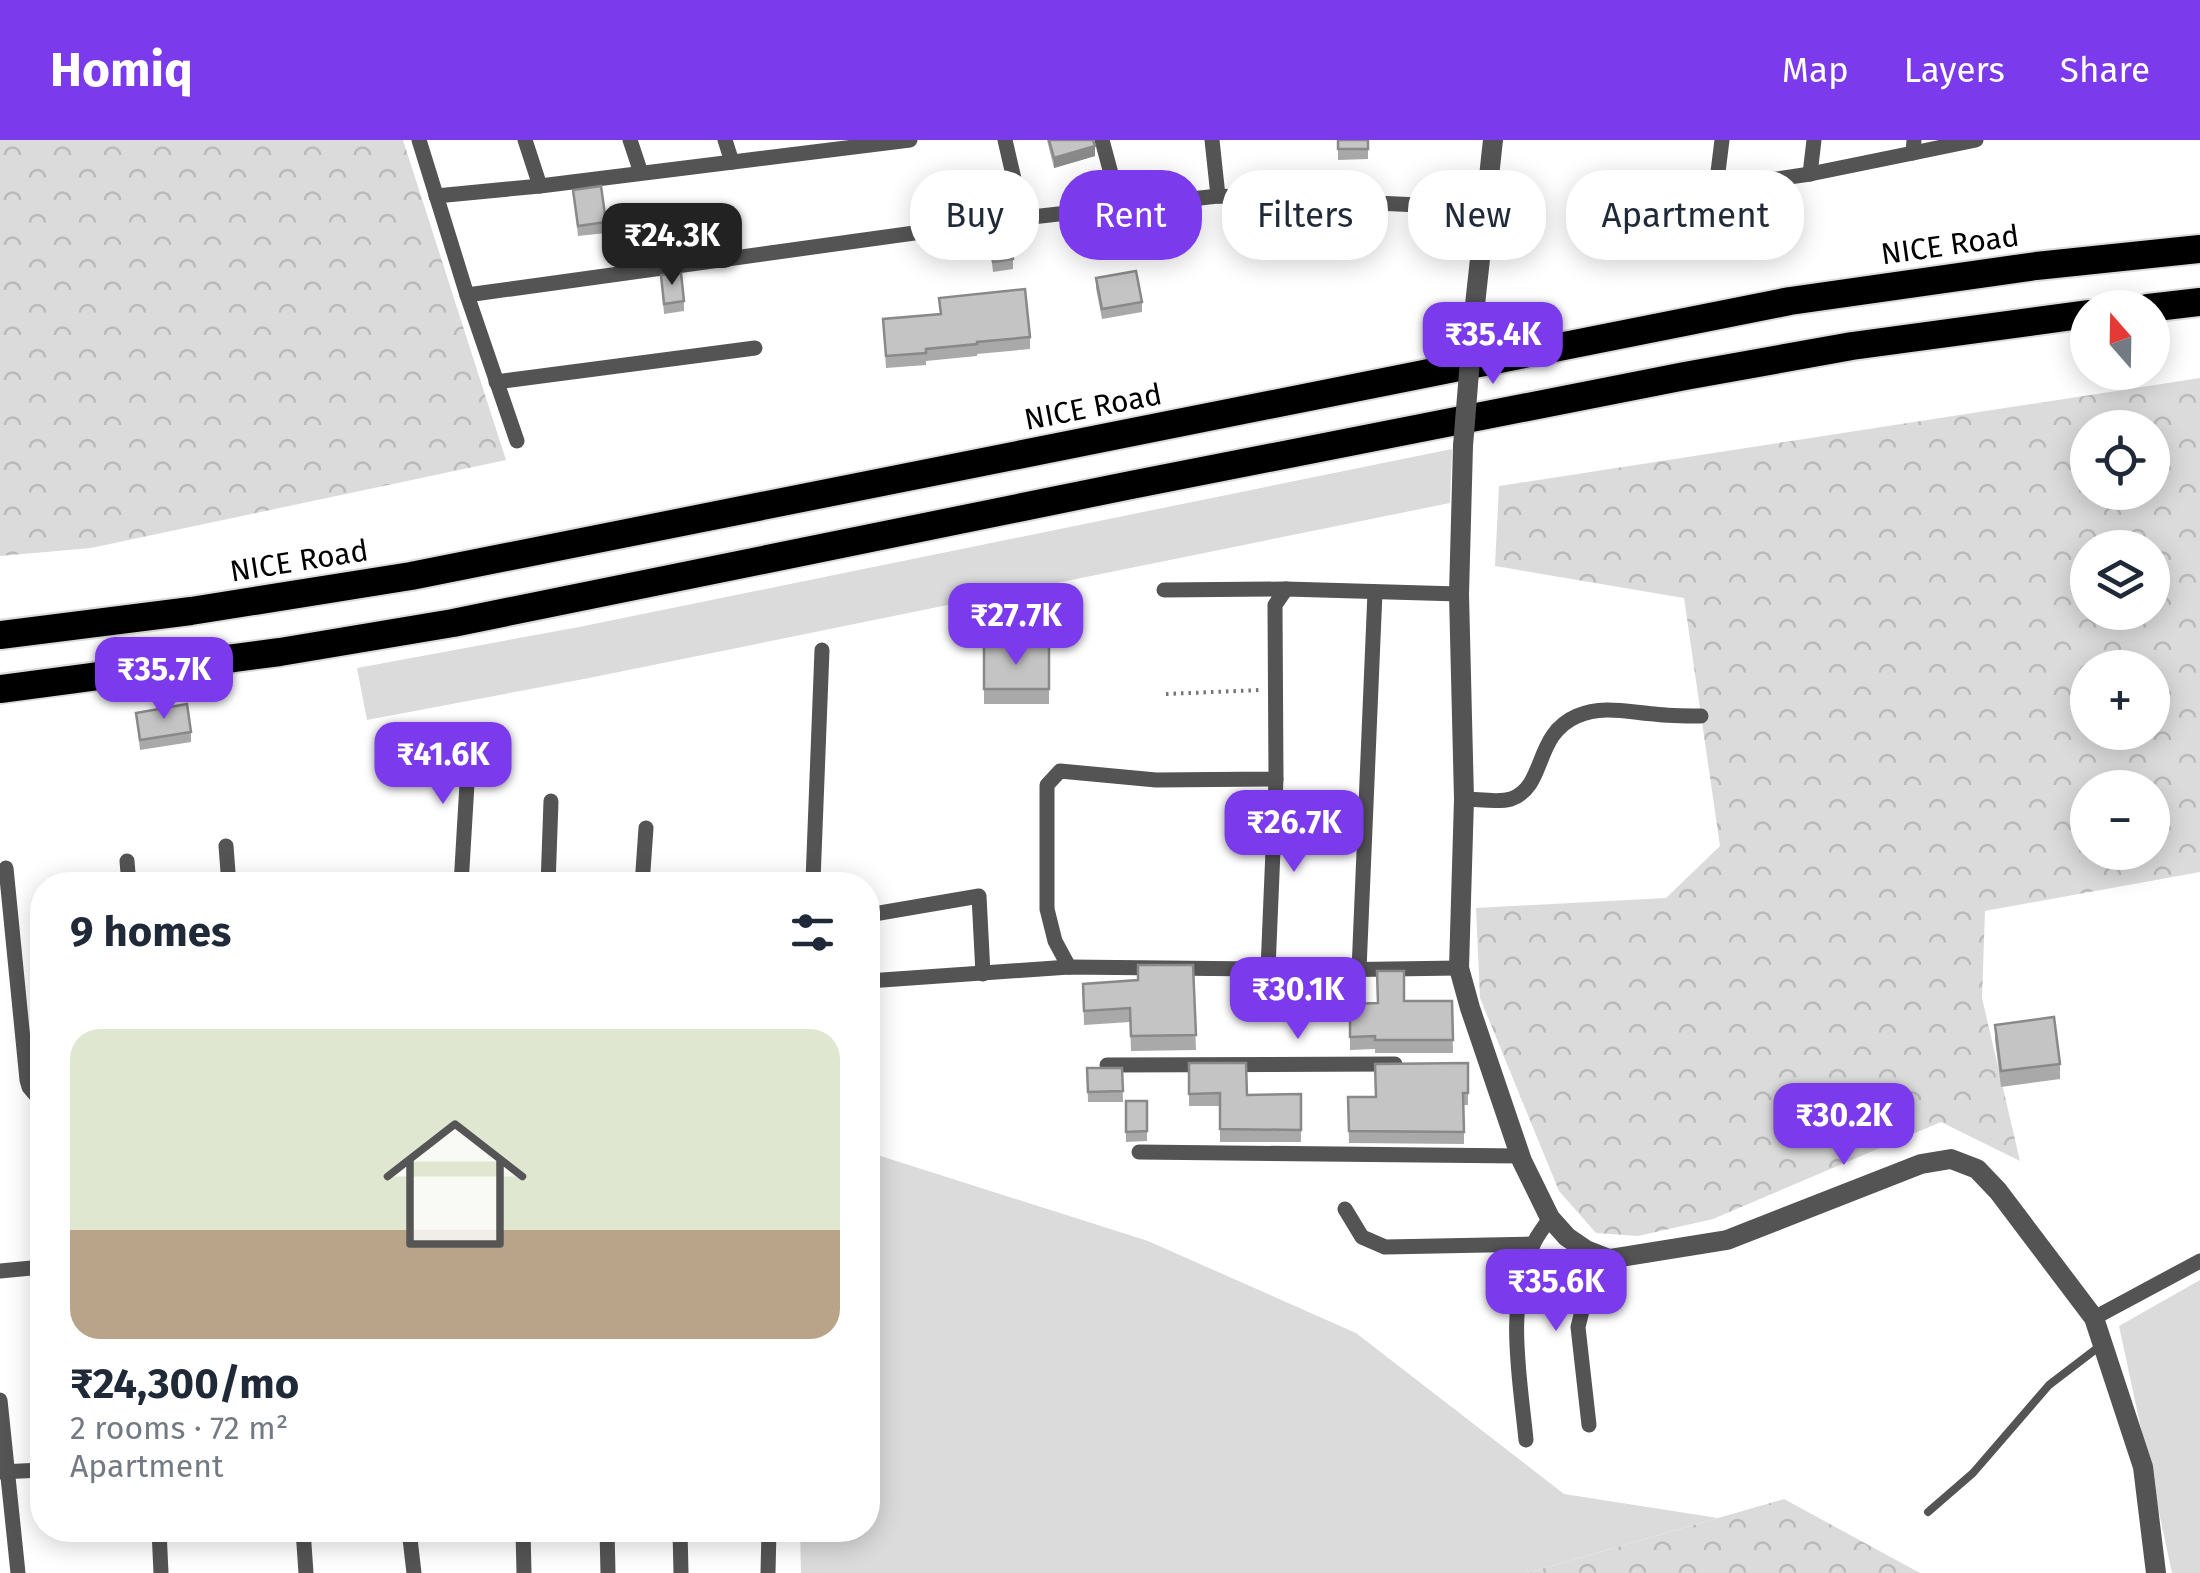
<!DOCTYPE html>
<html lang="en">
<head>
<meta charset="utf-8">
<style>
	body { margin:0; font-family:"Fira Sans",sans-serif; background:#f2f2f3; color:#1f2937; height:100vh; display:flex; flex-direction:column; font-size:38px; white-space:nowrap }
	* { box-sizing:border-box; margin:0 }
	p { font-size:32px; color:#747a83 }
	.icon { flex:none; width:55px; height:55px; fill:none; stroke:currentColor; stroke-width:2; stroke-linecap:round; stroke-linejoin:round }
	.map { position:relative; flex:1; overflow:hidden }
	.panel { position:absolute; left:30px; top:732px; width:850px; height:670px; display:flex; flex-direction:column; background:#fff; border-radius:40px; box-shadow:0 5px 25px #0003 }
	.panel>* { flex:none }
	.hud { position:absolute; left:910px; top:30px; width:950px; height:90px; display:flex; gap:20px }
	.needle { width:65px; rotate:340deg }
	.fabs { position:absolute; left:2070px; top:150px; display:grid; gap:20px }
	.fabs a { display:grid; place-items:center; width:100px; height:100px; border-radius:50%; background:#fff; box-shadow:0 5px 25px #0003; font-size:50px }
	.price { position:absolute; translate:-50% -85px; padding:0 22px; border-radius:20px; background:#7c3aed; color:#fff; font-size:32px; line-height:65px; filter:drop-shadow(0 2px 5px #0008) }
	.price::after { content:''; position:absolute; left:50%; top:60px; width:30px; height:22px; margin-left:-15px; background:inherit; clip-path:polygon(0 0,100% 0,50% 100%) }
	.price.current { background:#222; color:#fff }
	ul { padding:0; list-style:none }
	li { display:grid; align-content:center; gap:20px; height:530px; padding:0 40px }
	li span { display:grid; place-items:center; height:310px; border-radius:30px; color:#555 }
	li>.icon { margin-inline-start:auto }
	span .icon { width:180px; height:180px; fill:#fffc; stroke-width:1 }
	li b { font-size:42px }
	h2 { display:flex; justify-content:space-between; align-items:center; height:120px; padding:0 40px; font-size:42px }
	.chip { padding:0 35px; border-radius:40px; background:#fff; box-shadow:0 5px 25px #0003; font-size:35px; line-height:90px }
	.chip.current { background:#7c3aed; color:#fff }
	header { display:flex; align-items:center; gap:60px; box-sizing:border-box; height:140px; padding:0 50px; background:#7c3aed; color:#fff }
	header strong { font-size:48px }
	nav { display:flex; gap:55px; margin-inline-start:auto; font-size:35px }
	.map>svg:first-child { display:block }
	.green { fill:#dbdbdb }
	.forest { fill:url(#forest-crowns); fill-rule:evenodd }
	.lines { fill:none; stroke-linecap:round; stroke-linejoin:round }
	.motorway-casing { stroke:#dbdbdb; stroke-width:32 }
	.path { stroke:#767676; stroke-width:4; stroke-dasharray:2.5 5; stroke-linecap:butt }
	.service { stroke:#545454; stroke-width:8 }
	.minor { stroke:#545454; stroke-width:15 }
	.tertiary { stroke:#545454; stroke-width:20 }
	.motorway { stroke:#000; stroke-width:28 }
	.tertiary-bridge { stroke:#545454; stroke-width:20 }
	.wall { fill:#a9a9a9 }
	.shaded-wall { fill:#898989 }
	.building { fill:#c4c4c4; stroke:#898989; stroke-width:2.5 }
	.labels { text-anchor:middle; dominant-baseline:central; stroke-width:8; stroke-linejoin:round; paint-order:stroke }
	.street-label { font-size:30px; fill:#000; stroke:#fff }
</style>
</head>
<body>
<header>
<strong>Homiq</strong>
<nav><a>Map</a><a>Layers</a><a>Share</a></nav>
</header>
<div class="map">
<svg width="2200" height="1433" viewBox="0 0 2200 1433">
	<defs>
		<pattern id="forest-crowns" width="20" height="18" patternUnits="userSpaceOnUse" patternTransform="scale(2.5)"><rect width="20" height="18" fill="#dbdbdb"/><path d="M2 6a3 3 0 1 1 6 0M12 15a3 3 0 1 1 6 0" fill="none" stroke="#bababa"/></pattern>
	</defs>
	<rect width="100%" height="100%" fill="#fff"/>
	<g class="green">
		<path d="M 1452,309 L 1450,363 L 589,538 L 367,580 L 357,528 L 579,487 Z"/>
		<path d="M 868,1012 L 1148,1101 L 1356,1193 L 1564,1354 L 1718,1378 L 1527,1433 L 801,1433 L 800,1390 L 868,1390 Z"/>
		<path d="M 2200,1140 L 2200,1433 L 2172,1433 L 2119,1186 Z"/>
	</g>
	<g class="forest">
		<path d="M 0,0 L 403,0 L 506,320 L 91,408 L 0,416 Z"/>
		<path d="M 2200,238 L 2200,732 L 1985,771 L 1982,858 L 2020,1021 L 1941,982 L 1713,1079 L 1638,1096 L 1596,1093 L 1559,1051 L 1480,858 L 1476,768 L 1666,758 L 1720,706 L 1684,458 L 1495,426 L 1499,346 ZM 2088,288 L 2152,288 L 2152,352 L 2088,352 ZM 2088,408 L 2152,408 L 2152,472 L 2088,472 ZM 2088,528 L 2152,528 L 2152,592 L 2088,592 ZM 2088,648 L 2152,648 L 2152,712 L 2088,712 Z"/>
		<path d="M 1784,1359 L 1920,1433 L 1527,1433 Z"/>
	</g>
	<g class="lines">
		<defs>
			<g id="motorway">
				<path d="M 2148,168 L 2200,162"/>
				<path d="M 0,495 L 191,471 L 411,436 L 1790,161 L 2036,126 L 2200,109"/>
				<path d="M 0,549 L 280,512 L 453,483 L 1131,345 L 1685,236 L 1852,206 L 2088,174"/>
			</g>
		</defs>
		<use href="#motorway" class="motorway-casing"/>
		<path class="path" d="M 1166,554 L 1261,550"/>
		<path class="service" d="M 1928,1372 L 1973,1333 L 2049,1245 L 2100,1206"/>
		<g class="minor">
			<path d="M 419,0 L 467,155 L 1023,78 L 1218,56 L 1486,68"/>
			<path d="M 630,0 L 641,33"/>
			<path d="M 725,0 L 732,22"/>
			<path d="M 1005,0 L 1023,78"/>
			<path d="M 1102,0 L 1120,67"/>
			<path d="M 1212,0 L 1218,56"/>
			<path d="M 1722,0 L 1716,48 L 1810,34 L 1913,13"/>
			<path d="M 1914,0 L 1913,13 L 1976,0"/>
			<path d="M 1810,34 L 1814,0"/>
			<path d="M 540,46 L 910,0"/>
			<path d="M 436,56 L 540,46 L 525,0"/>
			<path d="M 1709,99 L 1716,48"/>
			<path d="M 467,155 L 517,301"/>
			<path d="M 496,242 L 755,208"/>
			<path d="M 1164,450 L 1286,449"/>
			<path d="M 1464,659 C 1478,659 1498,663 1511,659 C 1547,646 1533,595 1577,576 C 1602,565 1628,572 1654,574 C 1670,576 1686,576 1701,576"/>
			<path d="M 226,706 L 229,745"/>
			<path d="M 127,721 L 129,745"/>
			<path d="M 6,728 L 27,940 L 29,947 L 35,954 L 42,955"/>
			<path d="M 461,745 L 470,593"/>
			<path d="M 548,745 L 551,661"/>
			<path d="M 642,745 L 646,688"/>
			<path d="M 819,745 L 813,741 L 822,510"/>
			<path d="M 868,775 L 979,756 L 983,834"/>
			<path d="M 1069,827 L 1055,801 L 1047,769 L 1047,645 L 1060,631 L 1156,640 L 1276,639 L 1275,465 L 1286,449 L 1459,454"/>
			<path d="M 1268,829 L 1276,639"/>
			<path d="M 1323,830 L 1459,828"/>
			<path d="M 1359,830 L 1375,452"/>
			<path d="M 868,841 L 1069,827 L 1260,829"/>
			<path d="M 1107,925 L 1395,924"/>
			<path d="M 1139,1012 L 1520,1016"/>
			<path d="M 1345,1069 L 1362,1097 L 1385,1107 L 1533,1104"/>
			<path d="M 0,1131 L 42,1127"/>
			<path d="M 2094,1178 L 2200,1121"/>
			<path d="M 0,1260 L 18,1433"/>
			<path d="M 1589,1285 L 1578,1187 L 1585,1159 L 1609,1119"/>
			<path d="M 1526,1300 C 1520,1237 1505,1165 1533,1105 C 1537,1095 1545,1086 1550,1078"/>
			<path d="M 0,1332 L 42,1330"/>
			<path d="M 159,1390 L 161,1433"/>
			<path d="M 303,1390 L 306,1433"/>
			<path d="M 409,1390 L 414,1433"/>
			<path d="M 523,1390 L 524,1433"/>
			<path d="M 607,1390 L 608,1433"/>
			<path d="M 680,1390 L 681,1433"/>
			<path d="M 768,1433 L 769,1390"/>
		</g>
		<g class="tertiary">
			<path d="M 1473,183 L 1493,0"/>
			<path d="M 1463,306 L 1459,454 L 1464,659 L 1459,828 L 1470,868 L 1522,1021 L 1550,1078 L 1567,1097 L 1586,1110 L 1609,1119 L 1727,1100 L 1921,1024 L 1951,1019 L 1977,1029 L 1998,1051 L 2094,1178 L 2143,1327 L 2156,1433"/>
		</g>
		<use href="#motorway" class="motorway"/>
		<path class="tertiary-bridge" d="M 1463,306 L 1473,183"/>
	</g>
	<g class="wall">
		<path d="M 1047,0 L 1093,0 L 1095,16 L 1054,28 Z"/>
		<path d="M 1338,0 L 1368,0 L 1368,19 L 1338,20 Z"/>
		<path d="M 573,50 L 606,82 L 606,93 L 578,96 Z"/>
		<rect x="1247" y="67" width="27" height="31"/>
		<path d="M 989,95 L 1013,119 L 1013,129 L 993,132 Z"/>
		<path d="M 661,135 L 684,161 L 684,171 L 664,174 Z"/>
		<path d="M 1096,138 L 1142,162 L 1142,172 L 1102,179 L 1096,148 Z"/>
		<path d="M 939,158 L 1030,197 L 1030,209 L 977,214 L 977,216 L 926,221 L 926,225 L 886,228 L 883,179 L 940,174 Z"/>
		<rect x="984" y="506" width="65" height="58"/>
		<path d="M 136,573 L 191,592 L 191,602 L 140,610 Z"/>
		<path d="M 1193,825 L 1196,910 L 1131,911 L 1130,882 L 1084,885 L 1083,844 L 1138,840 Z"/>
		<path d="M 1344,826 L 1344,875 L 1242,877 L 1242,827 Z"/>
		<path d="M 1404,861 L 1452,861 L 1453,913 L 1375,913 L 1375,909 L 1350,910 L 1350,864 Z"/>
		<path d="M 1995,885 L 2060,924 L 2060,939 L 2001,947 L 1995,900 Z"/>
		<path d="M 1189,923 L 1247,955 L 1301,954 L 1301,1002 L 1220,1002 L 1220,966 L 1189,966 Z"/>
		<path d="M 1468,923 L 1468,965 L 1464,965 L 1464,1004 L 1349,1003 L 1348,957 L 1375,957 Z"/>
		<path d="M 1087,928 L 1122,928 L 1123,962 L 1088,962 Z"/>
		<path d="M 1126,961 L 1147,961 L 1147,1001 L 1126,1002 Z"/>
	</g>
	<path class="shaded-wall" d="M 1095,6 L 1095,16 L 1054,28 L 1054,18 Z"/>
	<g class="building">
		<path d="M 1049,0 L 1093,0 L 1095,6 L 1054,18 Z"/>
		<rect x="1338" y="0" width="30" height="9"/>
		<path d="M 601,46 L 606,82 L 578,86 L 573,50 Z"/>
		<rect x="1247" y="67" width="27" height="21"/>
		<path d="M 1010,93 L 1013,119 L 993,122 L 989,95 Z"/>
		<path d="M 1136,131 L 1142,162 L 1102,169 L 1096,138 Z"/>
		<path d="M 681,133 L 684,161 L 664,164 L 661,135 Z"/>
		<path d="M 1025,149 L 1030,197 L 977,202 L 977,204 L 926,209 L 926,213 L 886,216 L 883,179 L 941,174 L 939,158 Z"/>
		<rect x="984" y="506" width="65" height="43"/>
		<path d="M 187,564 L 191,592 L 140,600 L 136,573 Z"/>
		<path d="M 1138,825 L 1193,825 L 1196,895 L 1131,896 L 1130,868 L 1084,871 L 1083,844 L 1138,840 Z"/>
		<path d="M 1344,826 L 1344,860 L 1242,862 L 1242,827 Z"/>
		<path d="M 1377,831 L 1404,831 L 1404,861 L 1452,861 L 1453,900 L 1375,900 L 1375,896 L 1350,897 L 1350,864 L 1378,863 Z"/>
		<path d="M 2054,877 L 2060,924 L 2001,931 L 1995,885 Z"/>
		<path d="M 1189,923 L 1246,923 L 1247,955 L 1301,954 L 1301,990 L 1220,989 L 1220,953 L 1189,954 Z"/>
		<path d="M 1468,923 L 1468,953 L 1463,953 L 1464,992 L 1349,991 L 1348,957 L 1376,957 L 1375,924 Z"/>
		<path d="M 1087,928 L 1122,928 L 1123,951 L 1088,952 Z"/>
		<path d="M 1126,961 L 1147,961 L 1147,991 L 1126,992 Z"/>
	</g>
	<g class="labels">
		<g class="street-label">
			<text transform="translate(1950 105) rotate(-8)">NICE Road</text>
			<text transform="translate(1093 267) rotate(-11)">NICE Road</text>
			<text transform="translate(299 421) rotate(-9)">NICE Road</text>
		</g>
	</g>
</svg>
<div class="fabs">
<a><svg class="needle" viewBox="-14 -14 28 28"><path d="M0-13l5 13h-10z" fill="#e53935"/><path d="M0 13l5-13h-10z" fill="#747a83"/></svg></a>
<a><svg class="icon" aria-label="locate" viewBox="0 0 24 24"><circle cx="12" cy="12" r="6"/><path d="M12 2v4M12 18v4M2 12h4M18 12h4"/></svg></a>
<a><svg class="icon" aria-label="layers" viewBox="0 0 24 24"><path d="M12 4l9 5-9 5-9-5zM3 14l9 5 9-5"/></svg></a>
<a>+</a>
<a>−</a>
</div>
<b class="price current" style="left:672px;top:148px">₹24.3K</b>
<b class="price" style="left:1493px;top:247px">₹35.4K</b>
<b class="price" style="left:1016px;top:528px">₹27.7K</b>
<b class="price" style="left:164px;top:582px">₹35.7K</b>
<b class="price" style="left:443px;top:667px">₹41.6K</b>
<b class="price" style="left:1294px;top:735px">₹26.7K</b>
<b class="price" style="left:1298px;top:902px">₹30.1K</b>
<b class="price" style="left:1844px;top:1028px">₹30.2K</b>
<b class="price" style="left:1556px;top:1194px">₹35.6K</b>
<div class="hud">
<a class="chip">Buy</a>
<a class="chip current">Rent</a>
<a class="chip">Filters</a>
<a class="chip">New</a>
<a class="chip">Apartment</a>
</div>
<section class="panel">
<h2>9 homes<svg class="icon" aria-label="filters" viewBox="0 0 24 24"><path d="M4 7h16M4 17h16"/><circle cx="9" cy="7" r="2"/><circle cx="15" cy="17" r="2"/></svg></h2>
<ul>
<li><span style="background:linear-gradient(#dfe7d0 65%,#b9a48a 0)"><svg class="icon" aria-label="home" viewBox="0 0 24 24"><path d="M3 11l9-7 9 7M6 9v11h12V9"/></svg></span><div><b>₹24,300/mo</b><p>2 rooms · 72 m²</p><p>Apartment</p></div></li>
</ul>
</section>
</div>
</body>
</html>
